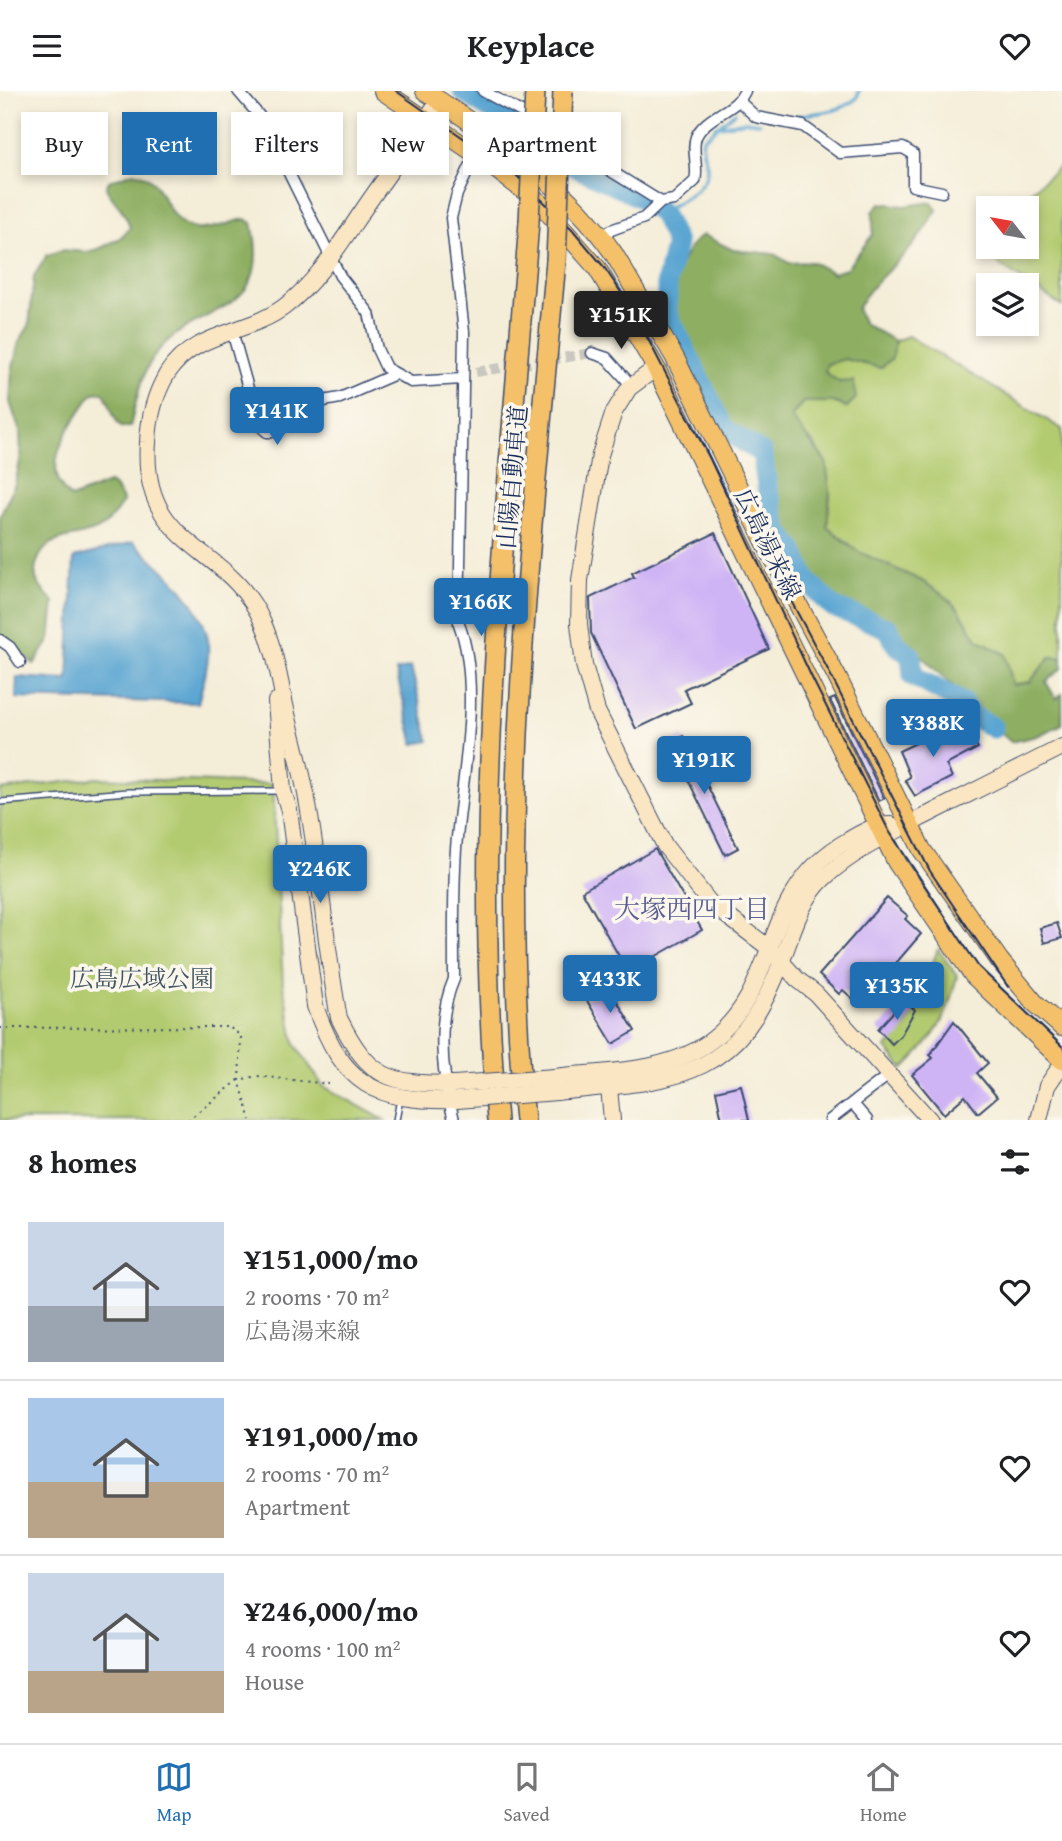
<!DOCTYPE html>
<html lang="en">
<head>
<meta charset="utf-8">
<style>
	body { margin:0; font-family:"Gentium Book Plus","Noto Serif JP",serif; background:#f2f2f2; color:#202124; height:100vh; display:flex; flex-direction:column; font-size:26px; white-space:nowrap }
	* { box-sizing:border-box; margin:0 }
	p { font-size:23px; color:#757577 }
	.icon { flex:none; width:38px; height:38px; fill:none; stroke:currentColor; stroke-width:2; stroke-linecap:round; stroke-linejoin:round }
	.map { position:relative; height:1029px; overflow:hidden }
	.drawer { display:flex; flex-direction:column; background:#fff; flex:1 }
	.drawer>* { flex:none }
	.guide { position:absolute; left:21px; top:21px; width:700px; height:63px; display:flex; gap:14px }
	.needle { width:46px; rotate:301deg }
	.tools { position:absolute; left:976px; top:105px; display:grid; gap:14px }
	.tools a { display:grid; place-items:center; width:63px; height:63px; border-radius:0px; background:#fff; box-shadow:0 4px 10px #0003; font-size:35px }
	.price { position:absolute; translate:-50% -60px; padding:0 16px; border-radius:7px; background:#1f6fb2; color:#fff; font-size:23px; line-height:46px; filter:drop-shadow(0 2px 4px #0008) }
	.price::after { content:''; position:absolute; left:50%; top:42px; width:21px; height:16px; margin-left:-10px; background:inherit; clip-path:polygon(0 0,100% 0,50% 100%) }
	.price.active { background:#222; color:#fff }
	ul { padding:0; list-style:none }
	li { display:flex; align-items:center; gap:21px; height:175px; padding:0 28px }
	li+li { border-top:2px solid #e0e0e0 }
	li span { display:grid; place-items:center; flex:none; width:196px; height:140px; border-radius:0px; color:#555 }
	li>.icon { margin-inline-start:auto }
	span .icon { width:84px; height:84px; fill:#fffc; stroke-width:1 }
	li b { font-size:30px }
	h2 { display:flex; justify-content:space-between; align-items:center; height:84px; padding:0 28px; font-size:30px }
	.tag { padding:0 24px; border-radius:0px; background:#fff; box-shadow:0 4px 10px #0003; font-size:24px; line-height:63px }
	.tag.active { background:#1f6fb2; color:#fff }
	header { display:flex; justify-content:space-between; align-items:center; height:91px; padding:0 28px; background:#fff; font-size:32px; font-weight:600 }
	.dock { display:flex; justify-content:space-around; align-items:center; height:98px; border-top:2px solid #e0e0e0; background:#fff; font-size:19px; color:#757577 }
	.dock a { display:grid; justify-items:center; gap:4px }
	.dock .active { color:#1f6fb2 }
	.map>svg:first-child { display:block }
	.green { fill:#b3cb70; stroke:#677d67; stroke-width:2 }
	.forest { fill:#8eaf62; stroke:#546f60; stroke-width:2 }
	.water { fill:#5aa5d2; stroke:#3a6a98; stroke-width:2 }
	.lines { fill:none; stroke-linecap:round; stroke-linejoin:round }
	.stream { stroke:#5aa5d2; stroke-width:3.5 }
	.river { stroke:#5aa5d2; stroke-width:21 }
	.building { fill:#cfb4f5 }
	.street-tunnel { stroke:#c9c7c0; stroke-width:10; stroke-dasharray:10 5; stroke-linecap:butt }
	.lane-casing { stroke:#3c4c70; stroke-width:8 }
	.street-casing { stroke:#3c4c70; stroke-width:13 }
	.secondary-casing { stroke:#3c4c70; stroke-width:18 }
	.primary-casing { stroke:#3c4c70; stroke-width:20 }
	.highway-casing { stroke:#3c4c70; stroke-width:22 }
	.path { stroke:#3c4c70; stroke-width:2; stroke-dasharray:2 5; stroke-linecap:butt }
	.lane { stroke:#fff; stroke-width:5 }
	.street { stroke:#fff; stroke-width:10 }
	.secondary { stroke:#fbe6c3; stroke-width:16 }
	.primary { stroke:#f4c16a; stroke-width:18 }
	.highway { stroke:#f4c16a; stroke-width:19 }
	.tram { stroke:#1b2f5e; stroke-width:2 }
	.secondary-bridge-casing { stroke:#3c4c70; stroke-width:18; stroke-linecap:butt }
	.highway-bridge-casing { stroke:#3c4c70; stroke-width:22; stroke-linecap:butt }
	.secondary-bridge { stroke:#fbe6c3; stroke-width:16 }
	.highway-bridge { stroke:#f4c16a; stroke-width:19 }
	.labels { text-anchor:middle; dominant-baseline:central; stroke-width:7; stroke-linejoin:round; paint-order:stroke }
	.street-label { font-size:24px; fill:#1b2f5e; stroke:#fbf7ec }
	.park-label { font-size:24px; fill:#415662; stroke:#fbf7ec }
	.neighbourhood-label { font-size:26px; fill:#5a5e93; stroke:#fbf7ec }
</style>
</head>
<body>
<header><svg class="icon" aria-label="menu" viewBox="0 0 24 24"><path d="M4 6h16M4 12h16M4 18h16"/></svg>Keyplace<svg class="icon" aria-label="heart" viewBox="0 0 24 24"><path d="M12 20l-8-8c-3-5 5-10 8-4 3-6 11-1 8 4z"/></svg></header>
<div class="map">
<svg width="1062" height="1029" viewBox="0 0 1062 1029">
	<rect width="100%" height="100%" fill="#fbf7ec"/>
	<filter id="ink" filterUnits="userSpaceOnUse"><feTurbulence type="fractalNoise" baseFrequency=".0143" numOctaves="2"/><feDisplacementMap in="SourceGraphic" scale="14" xChannelSelector="R" yChannelSelector="G"/><feConvolveMatrix kernelMatrix="1 2 1 2 8 2 1 2 1" color-interpolation-filters="sRGB"/></filter>
	<filter id="wash" filterUnits="userSpaceOnUse"><feTurbulence type="fractalNoise" baseFrequency=".00686" numOctaves="4" result="noise"/><feDisplacementMap in="SourceGraphic" scale="28" xChannelSelector="R" yChannelSelector="G"/><feGaussianBlur stdDeviation="1.57" result="paint"/><feColorMatrix in="noise" values="0 0 0 0 0 0 0 0 0 0 0 0 0 0 0 0 0 1.4 0 .05"/><feComposite in="paint" operator="in"/></filter>
	<g filter="url(#wash)">
		<rect width="100%" height="100%" fill="#f4edd8"/>
		<g class="green">
			<path d="M 1062,74 L 1062,215 L 994,170 L 993,156 L 1027,156 L 1027,117 L 1011,117 Z"/>
			<path d="M 908,245 L 1062,338 L 1062,567 L 1050,566 L 1030,591 L 1013,594 L 1005,563 L 977,548 L 959,519 L 859,461 L 827,435 L 830,401 L 815,353 L 797,337 L 791,326 L 803,311 L 833,311 L 847,316 L 853,291 L 839,291 L 824,281 L 826,273 L 845,268 L 881,277 L 892,267 L 895,250 Z"/>
			<path d="M 97,687 L 273,693 L 283,895 L 295,953 L 323,995 L 384,1029 L 0,1029 L 0,699 Z"/>
			<path d="M 938,858 L 957,885 C 946,929 936,946 903,978 L 886,957 C 916,931 924,894 938,858 Z"/>
		</g>
		<g class="forest">
			<path d="M 133,81 C 167,84 160,131 196,138 C 210,140 231,131 245,128 L 252,132 C 274,227 201,209 158,260 C 141,280 136,312 130,336 L 121,336 C 111,325 112,313 103,301 L 93,302 C 73,332 35,375 71,407 L 109,392 L 116,397 L 123,411 C 117,419 111,430 102,436 C 77,452 47,438 36,474 C 32,491 43,500 54,511 L 50,549 L 34,573 L 0,543 L 0,425 L 15,393 L 21,366 L 20,341 L 10,311 L 12,280 L 19,251 L 29,235 L 34,185 L 47,164 L 63,159 L 86,161 L 99,158 L 120,147 L 130,137 C 125,117 115,114 106,97 L 109,90 Z"/>
			<path d="M 932,111 L 937,119 C 926,136 915,154 900,168 C 883,185 868,197 857,218 L 864,233 L 895,250 L 892,267 L 881,277 L 845,268 L 827,273 L 825,281 L 839,291 L 853,290 L 856,307 L 847,316 L 833,311 L 803,311 L 791,326 L 826,371 L 830,401 L 827,436 L 859,461 L 922,490 L 945,505 L 959,519 L 977,548 L 1005,563 L 1013,594 L 1030,591 L 1050,566 L 1062,567 L 1062,577 L 1046,591 L 1056,608 L 1062,603 L 1062,633 L 1037,645 L 1011,651 C 995,635 974,625 964,606 L 885,530 L 858,522 L 830,509 L 810,485 L 779,424 L 764,354 C 753,349 739,344 730,337 C 718,327 674,227 672,210 C 670,190 687,153 703,144 L 733,159 L 774,163 L 789,172 L 812,171 L 833,182 L 847,177 L 873,143 L 873,121 L 880,112 L 905,115 Z"/>
		</g>
		<g class="water">
			<path d="M 133,451 C 161,477 196,504 207,543 C 212,565 203,591 198,612 L 16,607 L 17,586 L 68,589 L 74,467 Z"/>
			<path d="M 411,576 L 429,650 L 414,653 L 396,580 Z"/>
		</g>
		<g class="lines">
			<g class="stream">
				<path d="M 796,25 C 819,21 838,23 857,7 L 859,0"/>
				<path d="M 715,36 L 746,30 L 759,32"/>
				<path d="M 659,120 C 676,114 709,97 707,76 C 706,66 700,58 703,48 L 735,21"/>
			</g>
			<path class="river" d="M 463,0 L 574,75 L 646,109 L 663,124 L 676,152 L 667,190 L 667,222 L 724,338 L 762,362 L 768,401 L 779,440 L 793,459 L 807,490 L 833,516 L 889,538 L 895,552 L 911,565 L 913,585 L 963,612 L 968,622 L 993,637"/>
		</g>
		<g id="blocks">
			<g class="building">
				<path d="M 715,442 L 769,558 L 684,598 L 691,612 L 636,638 L 591,542 L 590,507 L 634,486 L 632,482 Z"/>
				<path d="M 835,607 L 884,707 L 883,708 L 879,710 L 830,609 Z"/>
				<path d="M 952,635 L 964,654 L 974,649 L 978,657 L 946,674 L 952,686 L 915,705 L 905,689 L 910,686 L 899,660 Z"/>
				<path d="M 683,645 L 738,757 L 725,764 L 670,652 Z"/>
				<path d="M 655,758 L 702,839 L 628,881 L 582,800 Z"/>
				<path d="M 887,807 L 908,825 L 905,828 L 921,843 L 860,914 L 843,899 L 839,903 L 819,884 Z"/>
				<path d="M 1057,832 L 1062,847 L 1044,852 L 1040,837 Z"/>
				<path d="M 608,895 L 635,940 L 613,953 L 586,908 Z"/>
				<path d="M 904,909 L 915,919 L 901,944 L 892,953 L 878,938 Z"/>
				<path d="M 954,930 L 988,972 L 977,982 L 997,1006 L 978,1022 L 965,1005 L 944,1023 L 912,984 L 933,967 L 930,964 Z"/>
				<path d="M 741,994 L 749,1029 L 722,1029 L 716,1000 Z"/>
			</g>
		</g>
	</g>
	<g filter="url(#ink)">
		<use href="#blocks" fill-opacity="0" stroke="#3c4c70" stroke-width="2"/>
		<g class="lines">
			<path class="street-tunnel" d="M 476,281 L 592,262"/>
			<defs>
				<g id="lane">
					<path d="M 0,711 L 128,701 L 280,700"/>
					<path d="M 396,1029 L 400,1008"/>
				</g>
				<g id="street">
					<path d="M 238,0 L 262,28 L 340,185 L 369,222 L 377,258 L 386,277 L 411,291 L 463,288"/>
					<path d="M 483,0 L 579,53 L 601,74 L 661,111"/>
					<path d="M 740,11 L 756,26 L 803,35 L 840,62 L 903,57 L 913,63 L 913,95 L 942,101"/>
					<path d="M 603,146 L 611,139 L 644,127 L 661,111 L 674,109 L 695,90 C 699,76 691,58 696,46 C 706,24 735,21 745,0"/>
					<path d="M 232,240 L 258,333 L 267,341 L 272,341 L 302,314 L 340,307 L 393,284"/>
					<path d="M 592,262 L 607,267 L 632,295"/>
					<path d="M 0,549 L 10,556 L 20,571"/>
					<path d="M 854,1014 L 867,1029"/>
					<path d="M 454,1029 C 442,984 435,932 454,888 C 454,845 453,801 456,758 C 461,691 483,597 459,533 L 464,241 L 451,127 L 457,103 L 476,63"/>
					<path d="M 830,1029 L 890,983"/>
				</g>
				<g id="secondary">
					<path d="M 439,9 C 417,43 393,76 370,109 C 344,146 320,189 284,216 C 246,244 194,240 167,283 C 154,305 149,327 148,351 C 140,460 229,451 263,532 C 276,561 280,593 287,623 C 295,655 304,687 309,720 C 321,789 326,859 339,927 C 369,988 389,993 454,993"/>
					<path d="M 656,277 L 629,297 L 614,321 L 600,364 L 580,489 L 579,533 L 584,574 L 597,620 L 665,755 L 710,812 L 769,857 L 797,888 L 816,903 L 930,1029"/>
					<path d="M 276,610 L 283,700 L 289,719 L 315,915 C 343,995 375,1011 457,1009"/>
					<path d="M 555,986 C 606,980 671,982 713,948 C 782,894 759,800 847,750 C 862,741 874,734 891,734"/>
					<path d="M 608,986 L 612,1029"/>
					<path d="M 557,1001 C 672,989 736,993 781,872 C 792,843 801,808 824,787 C 855,758 896,740 933,721 C 976,699 1019,678 1062,656"/>
					<path d="M 1039,1029 L 1047,995 L 1062,973"/>
				</g>
				<g id="primary">
					<path d="M 383,0 L 476,63 L 539,111 L 597,177 L 656,277 L 897,772 L 973,884 L 1062,969"/>
					<path d="M 425,0 C 493,46 566,93 614,163 L 675,267 L 771,463 L 836,584 L 922,759 L 1000,870 L 1035,912 L 1062,936"/>
				</g>
				<g id="highway">
					<path d="M 497,1029 C 470,730 506,429 529,131"/>
					<path d="M 525,1029 C 497,743 530,455 556,170"/>
				</g>
			</defs>
			<use href="#lane" class="lane-casing"/>
			<use href="#street" class="street-casing"/>
			<use href="#secondary" class="secondary-casing"/>
			<use href="#primary" class="primary-casing"/>
			<use href="#highway" class="highway-casing"/>
			<g class="path">
				<path d="M 0,937 L 229,936 L 241,945 L 239,989 L 251,1029"/>
				<path d="M 188,1029 L 239,989 L 257,985 L 329,993"/>
			</g>
			<use href="#lane" class="lane"/>
			<use href="#street" class="street"/>
			<use href="#secondary" class="secondary"/>
			<use href="#primary" class="primary"/>
			<use href="#highway" class="highway"/>
			<g class="tram">
				<path d="M 396,0 L 515,83 L 572,138 L 604,176 L 633,219 L 710,368 L 813,589 L 889,740 L 978,875 L 1062,955"/>
				<path d="M 776,482 L 826,575 L 930,780 L 1008,896"/>
			</g>
			<defs>
				<g id="secondary-bridge">
					<path d="M 454,993 L 555,986"/>
					<path d="M 457,1009 L 557,1001"/>
				</g>
				<g id="highway-bridge">
					<path d="M 529,131 L 535,0"/>
					<path d="M 556,170 L 563,0"/>
				</g>
			</defs>
			<use href="#secondary-bridge" class="secondary-bridge-casing"/>
			<use href="#highway-bridge" class="highway-bridge-casing"/>
			<use href="#secondary-bridge" class="secondary-bridge"/>
			<use href="#highway-bridge" class="highway-bridge"/>
		</g>
	</g>
	<g class="labels">
		<g class="street-label">
			<text transform="translate(512 386) rotate(-85)">山陽自動車道</text>
			<text transform="translate(768 453) rotate(64)">広島湯来線</text>
		</g>
		<g class="park-label">
			<text x="142" y="887">広島広域公園</text>
		</g>
		<g class="neighbourhood-label">
			<text x="692" y="817">大塚西四丁目</text>
		</g>
	</g>
</svg>
<div class="tools">
<a><svg class="needle" viewBox="-14 -14 28 28"><path d="M0-13l5 13h-10z" fill="#e53935"/><path d="M0 13l5-13h-10z" fill="#757577"/></svg></a>
<a><svg class="icon" aria-label="layers" viewBox="0 0 24 24"><path d="M12 4l9 5-9 5-9-5zM3 14l9 5 9-5"/></svg></a>
</div>
<b class="price active" style="left:621px;top:260px">¥151K</b>
<b class="price" style="left:277px;top:356px">¥141K</b>
<b class="price" style="left:481px;top:547px">¥166K</b>
<b class="price" style="left:933px;top:668px">¥388K</b>
<b class="price" style="left:704px;top:705px">¥191K</b>
<b class="price" style="left:320px;top:814px">¥246K</b>
<b class="price" style="left:610px;top:924px">¥433K</b>
<b class="price" style="left:897px;top:931px">¥135K</b>
<div class="guide">
<a class="tag">Buy</a>
<a class="tag active">Rent</a>
<a class="tag">Filters</a>
<a class="tag">New</a>
<a class="tag">Apartment</a>
</div>
</div>
<section class="drawer">
<h2>8 homes<svg class="icon" aria-label="filters" viewBox="0 0 24 24"><path d="M4 7h16M4 17h16"/><circle cx="9" cy="7" r="2"/><circle cx="15" cy="17" r="2"/></svg></h2>
<ul>
<li><span style="background:linear-gradient(#c9d6e8 60%,#9aa5b1 0)"><svg class="icon" aria-label="home" viewBox="0 0 24 24"><path d="M3 11l9-7 9 7M6 9v11h12V9"/></svg></span><div><b>¥151,000/mo</b><p>2 rooms · 70 m²</p><p>広島湯来線</p></div><svg class="icon" aria-label="heart" viewBox="0 0 24 24"><path d="M12 20l-8-8c-3-5 5-10 8-4 3-6 11-1 8 4z"/></svg></li>
<li><span style="background:linear-gradient(#a9c7e8 60%,#b9a48a 0)"><svg class="icon" aria-label="home" viewBox="0 0 24 24"><path d="M3 11l9-7 9 7M6 9v11h12V9"/></svg></span><div><b>¥191,000/mo</b><p>2 rooms · 70 m²</p><p>Apartment</p></div><svg class="icon" aria-label="heart" viewBox="0 0 24 24"><path d="M12 20l-8-8c-3-5 5-10 8-4 3-6 11-1 8 4z"/></svg></li>
<li><span style="background:linear-gradient(#c9d6e8 70%,#b9a48a 0)"><svg class="icon" aria-label="home" viewBox="0 0 24 24"><path d="M3 11l9-7 9 7M6 9v11h12V9"/></svg></span><div><b>¥246,000/mo</b><p>4 rooms · 100 m²</p><p>House</p></div><svg class="icon" aria-label="heart" viewBox="0 0 24 24"><path d="M12 20l-8-8c-3-5 5-10 8-4 3-6 11-1 8 4z"/></svg></li>
</ul>
</section>
<nav class="dock">
<a class="active"><svg class="icon" aria-label="map" viewBox="0 0 24 24"><path d="M3 6l6-2 6 2 6-2v14l-6 2-6-2-6 2zM9 4v14M15 6v14"/></svg>Map</a>
<a><svg class="icon" aria-label="saved" viewBox="0 0 24 24"><path d="M7 4h10v16l-5-4-5 4z"/></svg>Saved</a>
<a><svg class="icon" aria-label="home" viewBox="0 0 24 24"><path d="M3 11l9-7 9 7M6 9v11h12V9"/></svg>Home</a>
</nav>
</body>
</html>
